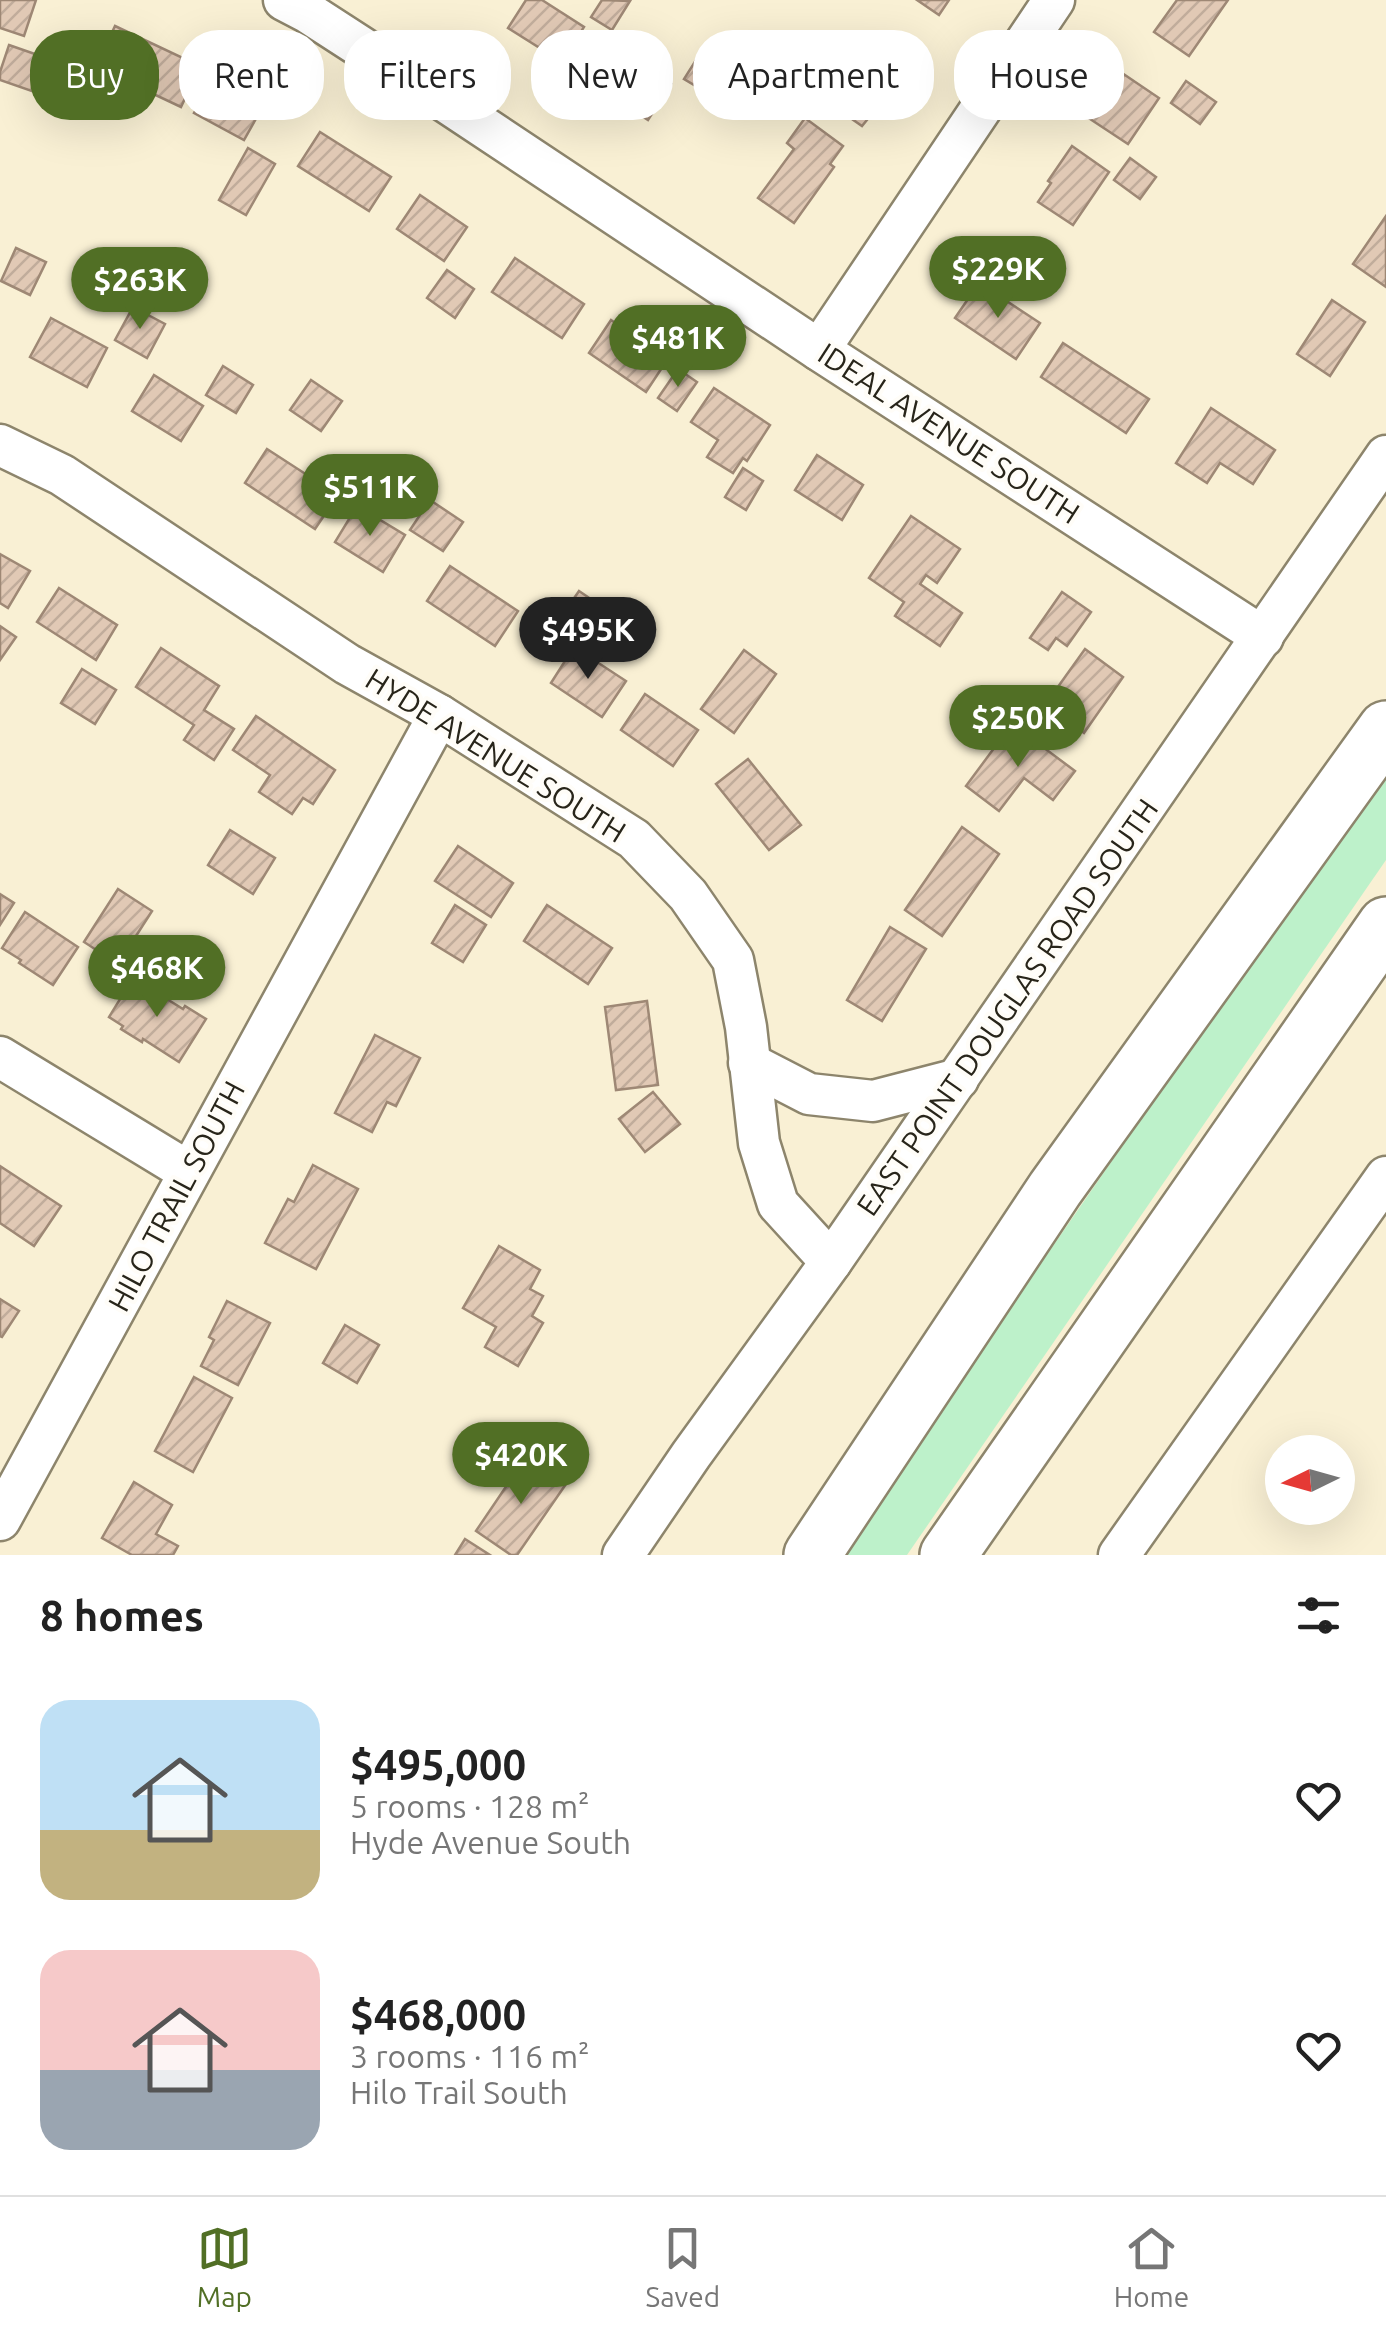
<!DOCTYPE html>
<html lang="en">
<head>
<meta charset="utf-8">
<style>
	body { margin:0; font-family:Ubuntu,sans-serif; background:#f2f2f2; color:#222; height:100vh; display:flex; flex-direction:column; font-size:38px; white-space:nowrap }
	* { box-sizing:border-box; margin:0 }
	p { font-size:32px; color:#767676 }
	.icon { flex:none; width:55px; height:55px; fill:none; stroke:currentColor; stroke-width:2; stroke-linecap:round; stroke-linejoin:round }
	.map { position:relative; height:1555px; overflow:hidden }
	.sheet { display:flex; flex-direction:column; background:#fff; flex:1 }
	.sheet>* { flex:none }
	.hud { position:absolute; left:30px; top:30px; width:1328px; height:90px; display:flex; gap:20px }
	.needle { width:65px; rotate:265deg }
	.fabs { position:absolute; left:1265px; top:1435px; display:grid; gap:20px }
	.fabs a { display:grid; place-items:center; width:90px; height:90px; border-radius:50%; background:#fff; box-shadow:0 10px 40px #0002; font-size:50px }
	.price { position:absolute; translate:-50% -85px; padding:0 22px; border-radius:35px; background:#516f25; color:#fff; font-size:32px; line-height:65px; filter:drop-shadow(0 2px 5px #0008) }
	.price::after { content:''; position:absolute; left:50%; top:60px; width:30px; height:22px; margin-left:-15px; background:inherit; clip-path:polygon(0 0,100% 0,50% 100%) }
	.price.selected { background:#222; color:#fff }
	ul { padding:0; list-style:none }
	li { display:flex; align-items:center; gap:30px; height:250px; padding:0 40px }
	li span { display:grid; place-items:center; flex:none; width:280px; height:200px; border-radius:30px; color:#555 }
	li>.icon { margin-inline-start:auto }
	span .icon { width:120px; height:120px; fill:#fffc; stroke-width:1 }
	li b { font-size:42px }
	h2 { display:flex; justify-content:space-between; align-items:center; height:120px; padding:0 40px; font-size:42px }
	.pill { padding:0 35px; border-radius:40px; background:#fff; box-shadow:0 10px 40px #0002; font-size:35px; line-height:90px }
	.pill.selected { background:#516f25; color:#fff }
	.tab-bar { display:flex; justify-content:space-around; align-items:center; height:140px; border-top:2px solid #e0e0e0; background:#fff; font-size:28px; color:#767676 }
	.tab-bar a { display:grid; justify-items:center; gap:5px }
	.tab-bar .selected { color:#516f25 }
	.map>svg:first-child { display:block }
	.green { fill:#bdf1ca }
	.building { fill:url(#building-hatch); stroke:#9e8875; stroke-width:2.5 }
	.lines { fill:none; stroke-linecap:round; stroke-linejoin:round }
	.minor-casing { stroke:#8d856c; stroke-width:45 }
	.highway-casing { stroke:#8d856c; stroke-width:60 }
	.minor { stroke:#fff; stroke-width:40 }
	.highway { stroke:#fff; stroke-width:55 }
	.labels { text-anchor:middle; dominant-baseline:central; stroke-width:8; stroke-linejoin:round; paint-order:stroke }
	.street-label { font-size:30px; fill:#28251a; stroke:#fffdf8 }
</style>
</head>
<body>
<div class="map">
<svg width="1386" height="1555" viewBox="0 0 1386 1555">
	<defs>
		<pattern id="building-hatch" width="6" height="6" patternUnits="userSpaceOnUse" patternTransform="scale(2.5)"><rect width="6" height="6" fill="#e1c9b5"/><path d="M-1 1l2-2M0 6l6-6M5 7l2-2" fill="none" stroke="#c1ac9b"/></pattern>
	</defs>
	<rect width="100%" height="100%" fill="#f9f0d4"/>
	<path class="green" d="M 1386,765 L 1386,860 L 907,1555 L 839,1555 Z"/>
	<g class="building">
		<path d="M 0,0 L 36,0 L 24,36 L 0,28 Z"/>
		<path d="M 526,0 L 542,0 L 584,27 L 562,62 L 508,28 Z"/>
		<path d="M 602,0 L 630,1 L 612,30 L 591,17 Z"/>
		<path d="M 917,0 L 949,0 L 939,15 Z"/>
		<path d="M 1177,0 L 1228,0 L 1189,56 L 1154,32 Z"/>
		<path d="M 115,26 L 200,66 L 181,107 L 96,67 Z"/>
		<path d="M 877,35 L 908,57 L 884,91 L 888,94 L 862,126 L 826,101 L 862,49 L 866,52 Z"/>
		<path d="M 9,45 L 58,62 L 46,96 L 0,80 L 0,72 Z"/>
		<path d="M 703,49 L 729,66 L 711,95 L 684,79 Z"/>
		<path d="M 622,53 L 671,84 L 648,120 L 599,88 Z"/>
		<path d="M 217,71 L 267,99 L 244,140 L 194,113 Z"/>
		<path d="M 1122,73 L 1159,98 L 1128,144 L 1090,119 Z"/>
		<path d="M 1186,81 L 1216,102 L 1200,124 L 1171,103 Z"/>
		<path d="M 805,118 L 843,146 L 830,164 L 834,167 L 794,223 L 758,198 L 794,149 L 787,143 Z"/>
		<path d="M 320,132 L 391,177 L 369,211 L 298,166 Z"/>
		<path d="M 1072,146 L 1109,172 L 1073,225 L 1038,202 L 1051,183 L 1048,181 Z"/>
		<path d="M 248,148 L 275,164 L 246,215 L 219,200 Z"/>
		<path d="M 1130,158 L 1156,177 L 1140,199 L 1114,180 Z"/>
		<path d="M 420,195 L 467,227 L 444,261 L 397,229 Z"/>
		<path d="M 1386,216 L 1386,287 L 1353,264 Z"/>
		<path d="M 16,248 L 46,262 L 30,295 L 1,281 Z"/>
		<path d="M 515,258 L 584,304 L 562,338 L 492,292 Z"/>
		<path d="M 447,270 L 474,289 L 455,318 L 427,298 Z"/>
		<path d="M 979,283 L 1040,323 L 1016,359 L 955,318 Z"/>
		<path d="M 1332,300 L 1365,322 L 1330,376 L 1297,354 Z"/>
		<path d="M 133,307 L 165,324 L 147,358 L 115,340 Z"/>
		<path d="M 51,318 L 107,348 L 87,387 L 30,357 Z"/>
		<path d="M 611,320 L 634,336 L 638,331 L 671,354 L 646,392 L 589,353 Z"/>
		<path d="M 1063,343 L 1149,399 L 1126,433 L 1041,377 Z"/>
		<path d="M 223,366 L 253,385 L 236,413 L 206,395 Z"/>
		<path d="M 678,369 L 697,382 L 677,411 L 658,398 Z"/>
		<path d="M 154,375 L 203,406 L 181,441 L 132,411 Z"/>
		<path d="M 311,380 L 342,401 L 321,431 L 290,410 Z"/>
		<path d="M 714,388 L 770,425 L 747,461 L 743,458 L 733,473 L 707,457 L 718,440 L 691,422 Z"/>
		<path d="M 1211,408 L 1275,450 L 1253,484 L 1220,463 L 1207,483 L 1176,463 Z"/>
		<path d="M 267,449 L 338,495 L 315,529 L 245,483 Z"/>
		<path d="M 817,455 L 863,485 L 842,520 L 795,490 Z"/>
		<path d="M 743,468 L 763,481 L 746,510 L 725,497 Z"/>
		<path d="M 430,500 L 463,522 L 443,551 L 410,530 Z"/>
		<path d="M 357,506 L 405,535 L 383,572 L 335,542 Z"/>
		<path d="M 911,516 L 960,549 L 937,583 L 926,575 L 920,584 L 962,613 L 940,646 L 895,616 L 904,602 L 869,578 Z"/>
		<path d="M 0,554 L 30,571 L 8,608 L 0,603 Z"/>
		<path d="M 450,566 L 518,611 L 495,646 L 427,601 Z"/>
		<path d="M 59,588 L 117,625 L 96,660 L 37,622 Z"/>
		<path d="M 579,591 L 607,610 L 586,643 L 557,623 Z"/>
		<path d="M 1062,592 L 1091,612 L 1067,646 L 1056,638 L 1048,650 L 1030,638 Z"/>
		<path d="M 0,626 L 16,637 L 0,660 Z"/>
		<path d="M 574,647 L 626,681 L 602,717 L 551,683 Z"/>
		<path d="M 161,648 L 219,686 L 204,710 L 234,729 L 214,760 L 184,740 L 194,725 L 136,687 Z"/>
		<path d="M 1085,649 L 1123,677 L 1084,733 L 1045,705 Z"/>
		<path d="M 744,650 L 776,674 L 734,733 L 701,709 Z"/>
		<path d="M 82,669 L 116,690 L 95,724 L 61,703 Z"/>
		<path d="M 645,694 L 698,730 L 673,766 L 621,730 Z"/>
		<path d="M 256,716 L 335,770 L 313,804 L 303,798 L 292,814 L 259,792 L 270,775 L 233,750 Z"/>
		<path d="M 1012,724 L 1075,771 L 1053,800 L 1024,778 L 999,811 L 966,786 Z"/>
		<path d="M 748,759 L 801,825 L 769,850 L 716,784 Z"/>
		<path d="M 962,827 L 999,854 L 942,936 L 905,910 Z"/>
		<path d="M 230,830 L 275,858 L 253,894 L 208,865 Z"/>
		<path d="M 458,846 L 513,883 L 491,917 L 435,881 Z"/>
		<path d="M 118,889 L 152,911 L 118,964 L 84,942 Z"/>
		<path d="M 0,894 L 14,903 L 0,925 Z"/>
		<path d="M 455,905 L 486,925 L 463,962 L 432,943 Z"/>
		<path d="M 547,905 L 612,948 L 588,984 L 524,941 Z"/>
		<path d="M 25,912 L 78,947 L 53,985 L 19,963 L 21,960 L 2,948 Z"/>
		<path d="M 890,927 L 926,949 L 882,1021 L 847,1000 Z"/>
		<path d="M 133,978 L 183,1009 L 185,1006 L 206,1019 L 179,1062 L 143,1039 L 142,1042 L 121,1029 L 123,1026 L 109,1017 Z"/>
		<path d="M 647,1001 L 658,1085 L 616,1090 L 605,1007 Z"/>
		<path d="M 375,1035 L 420,1058 L 396,1106 L 387,1102 L 372,1132 L 335,1113 Z"/>
		<path d="M 653,1092 L 680,1124 L 645,1152 L 619,1119 Z"/>
		<path d="M 313,1165 L 358,1189 L 316,1269 L 265,1243 L 288,1199 L 294,1202 Z"/>
		<path d="M 0,1166 L 61,1206 L 34,1246 L 0,1223 Z"/>
		<path d="M 499,1246 L 540,1270 L 530,1289 L 543,1296 L 532,1316 L 543,1323 L 518,1366 L 485,1347 L 496,1327 L 463,1308 Z"/>
		<path d="M 0,1299 L 19,1311 L 2,1337 L 0,1336 Z"/>
		<path d="M 227,1301 L 270,1323 L 238,1385 L 201,1366 L 214,1340 L 209,1337 Z"/>
		<path d="M 345,1325 L 379,1345 L 357,1383 L 323,1363 Z"/>
		<path d="M 194,1377 L 232,1398 L 193,1472 L 155,1451 Z"/>
		<path d="M 526,1457 L 566,1484 L 517,1555 L 511,1555 L 476,1531 Z"/>
		<path d="M 134,1482 L 172,1505 L 156,1534 L 178,1546 L 173,1555 L 132,1555 L 102,1538 Z"/>
		<path d="M 465,1539 L 490,1555 L 455,1555 Z"/>
	</g>
	<g class="lines">
		<defs>
			<g id="minor">
				<path d="M 284,0 L 307,12 L 446,102 L 819,350 L 1263,637"/>
				<path d="M 819,350 L 1054,0"/>
				<path d="M 0,445 L 62,475 L 347,664 L 439,715 L 634,839 L 688,895 L 733,960 L 746,1027 L 759,1143 L 778,1204 L 831,1262"/>
				<path d="M 0,1057 L 189,1172"/>
				<path d="M 749,1063 L 809,1094 L 873,1101 L 958,1079"/>
				<path d="M 0,1520 L 439,715"/>
				<path d="M 623,1555 L 691,1455 L 831,1262 L 1386,456"/>
				<path d="M 1119,1555 L 1386,1177"/>
			</g>
			<g id="highway">
				<path d="M 812,1555 L 1055,1189 L 1386,729"/>
				<path d="M 948,1555 L 1386,925"/>
			</g>
		</defs>
		<use href="#minor" class="minor-casing"/>
		<use href="#highway" class="highway-casing"/>
		<use href="#minor" class="minor"/>
		<use href="#highway" class="highway"/>
	</g>
	<g class="labels">
		<g class="street-label">
			<text transform="translate(949 433) rotate(33)">IDEAL AVENUE SOUTH</text>
			<text transform="translate(496 755) rotate(32)">HYDE AVENUE SOUTH</text>
			<text transform="translate(1007 1007) rotate(-55)">EAST POINT DOUGLAS ROAD SOUTH</text>
			<text transform="translate(176 1196) rotate(-62)">HILO TRAIL SOUTH</text>
		</g>
	</g>
</svg>
<div class="fabs">
<a><svg class="needle" viewBox="-14 -14 28 28"><path d="M0-13l5 13h-10z" fill="#e53935"/><path d="M0 13l5-13h-10z" fill="#767676"/></svg></a>
</div>
<b class="price" style="left:998px;top:321px">$229K</b>
<b class="price" style="left:140px;top:332px">$263K</b>
<b class="price" style="left:678px;top:390px">$481K</b>
<b class="price" style="left:370px;top:539px">$511K</b>
<b class="price selected" style="left:588px;top:682px">$495K</b>
<b class="price" style="left:1018px;top:770px">$250K</b>
<b class="price" style="left:157px;top:1020px">$468K</b>
<b class="price" style="left:521px;top:1507px">$420K</b>
<div class="hud">
<a class="pill selected">Buy</a>
<a class="pill">Rent</a>
<a class="pill">Filters</a>
<a class="pill">New</a>
<a class="pill">Apartment</a>
<a class="pill">House</a>
</div>
</div>
<section class="sheet">
<h2>8 homes<svg class="icon" aria-label="filters" viewBox="0 0 24 24"><path d="M4 7h16M4 17h16"/><circle cx="9" cy="7" r="2"/><circle cx="15" cy="17" r="2"/></svg></h2>
<ul>
<li><span style="background:linear-gradient(#bfe0f5 65%,#c2b280 0)"><svg class="icon" aria-label="home" viewBox="0 0 24 24"><path d="M3 11l9-7 9 7M6 9v11h12V9"/></svg></span><div><b>$495,000</b><p>5 rooms · 128 m²</p><p>Hyde Avenue South</p></div><svg class="icon" aria-label="heart" viewBox="0 0 24 24"><path d="M12 20l-8-8c-3-5 5-10 8-4 3-6 11-1 8 4z"/></svg></li>
<li><span style="background:linear-gradient(#f6c9c9 60%,#9aa5b1 0)"><svg class="icon" aria-label="home" viewBox="0 0 24 24"><path d="M3 11l9-7 9 7M6 9v11h12V9"/></svg></span><div><b>$468,000</b><p>3 rooms · 116 m²</p><p>Hilo Trail South</p></div><svg class="icon" aria-label="heart" viewBox="0 0 24 24"><path d="M12 20l-8-8c-3-5 5-10 8-4 3-6 11-1 8 4z"/></svg></li>
</ul>
</section>
<nav class="tab-bar">
<a class="selected"><svg class="icon" aria-label="map" viewBox="0 0 24 24"><path d="M3 6l6-2 6 2 6-2v14l-6 2-6-2-6 2zM9 4v14M15 6v14"/></svg>Map</a>
<a><svg class="icon" aria-label="saved" viewBox="0 0 24 24"><path d="M7 4h10v16l-5-4-5 4z"/></svg>Saved</a>
<a><svg class="icon" aria-label="home" viewBox="0 0 24 24"><path d="M3 11l9-7 9 7M6 9v11h12V9"/></svg>Home</a>
</nav>
</body>
</html>
